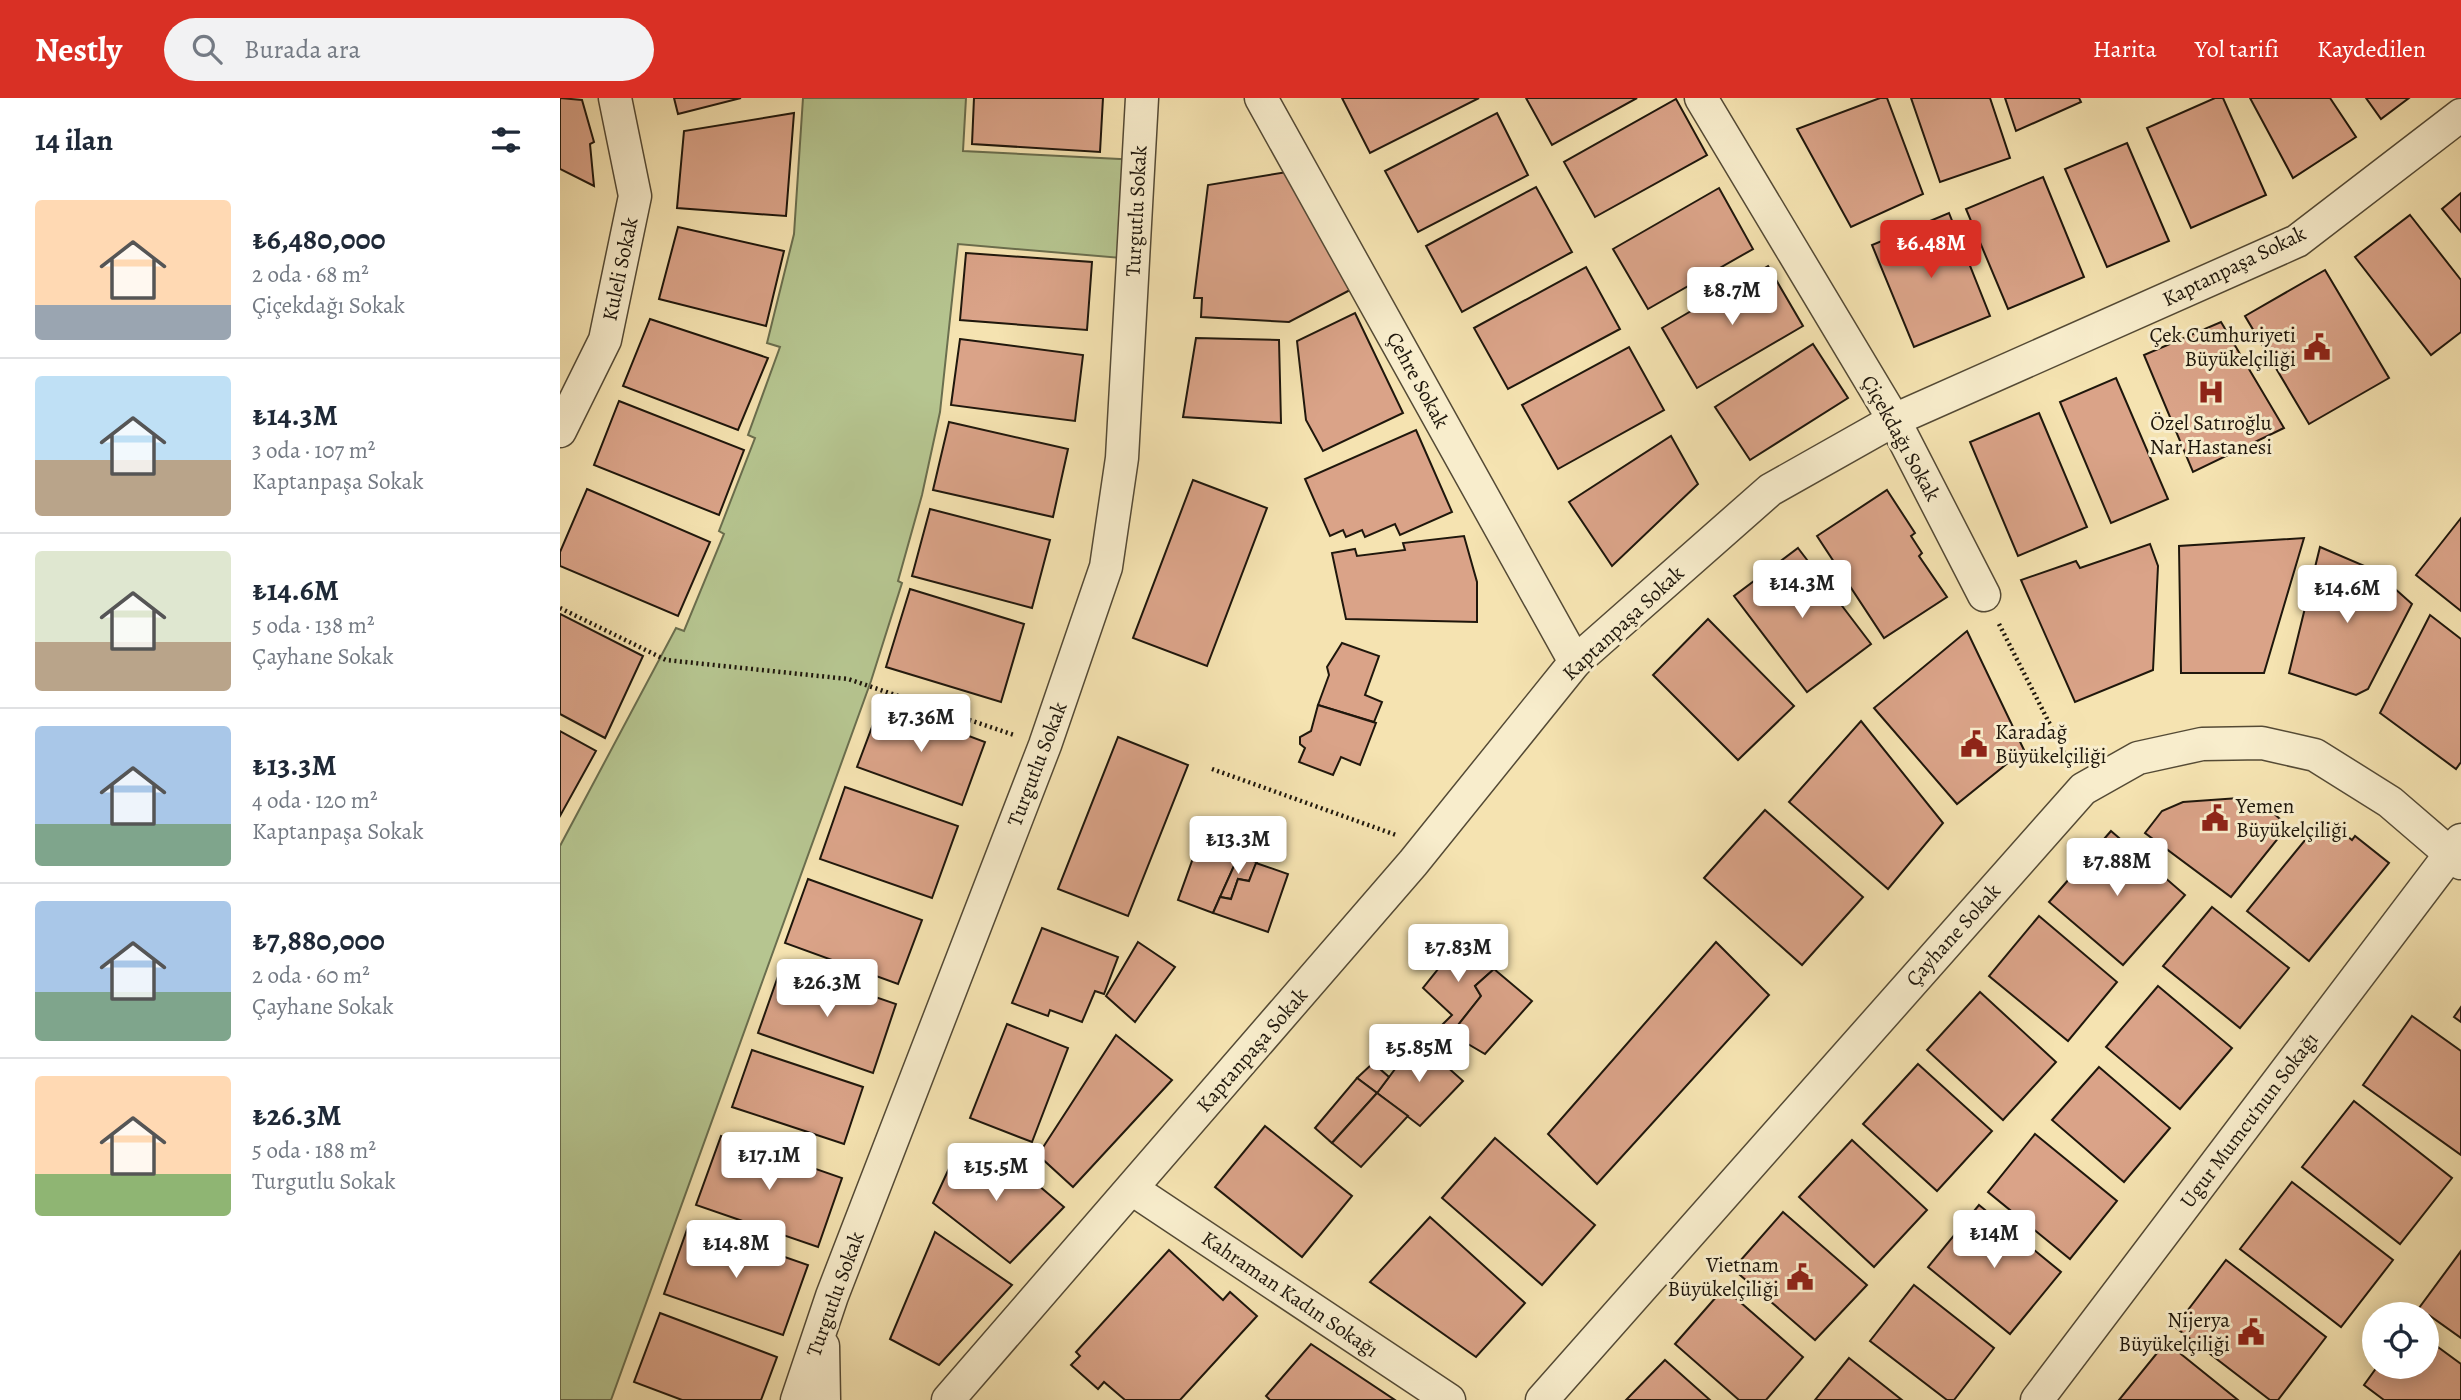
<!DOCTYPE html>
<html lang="tr">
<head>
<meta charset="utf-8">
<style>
	body { margin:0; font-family:Alegreya,serif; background:#f2f2f3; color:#1f2937; height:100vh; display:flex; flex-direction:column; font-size:26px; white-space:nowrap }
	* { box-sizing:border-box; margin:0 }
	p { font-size:23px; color:#747a83 }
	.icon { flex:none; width:38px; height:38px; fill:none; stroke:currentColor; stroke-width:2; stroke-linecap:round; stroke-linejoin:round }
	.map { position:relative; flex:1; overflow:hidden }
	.side { display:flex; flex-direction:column; background:#fff; width:560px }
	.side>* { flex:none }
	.controls { position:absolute; left:1802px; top:1204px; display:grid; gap:14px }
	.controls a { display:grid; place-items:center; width:77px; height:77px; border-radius:50%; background:#fff; box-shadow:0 4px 18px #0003; font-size:35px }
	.price { position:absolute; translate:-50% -60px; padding:0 16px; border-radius:7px; background:#fff; color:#222; font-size:23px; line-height:46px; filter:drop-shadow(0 2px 4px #0008) }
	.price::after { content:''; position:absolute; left:50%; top:42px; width:21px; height:16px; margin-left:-10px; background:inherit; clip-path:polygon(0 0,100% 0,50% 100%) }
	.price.selected { background:#d93025; color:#fff }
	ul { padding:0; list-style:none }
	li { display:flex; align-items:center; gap:21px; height:175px; padding:0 35px }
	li+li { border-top:2px solid #e0e1e3 }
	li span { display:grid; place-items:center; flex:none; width:196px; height:140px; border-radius:7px; color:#555 }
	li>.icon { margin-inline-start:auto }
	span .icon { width:84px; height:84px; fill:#fffc; stroke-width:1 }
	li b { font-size:30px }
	h2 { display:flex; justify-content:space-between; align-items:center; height:84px; padding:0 35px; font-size:30px }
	header { display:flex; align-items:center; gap:42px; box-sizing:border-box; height:98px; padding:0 35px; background:#d93025; color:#fff }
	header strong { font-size:33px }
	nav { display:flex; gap:38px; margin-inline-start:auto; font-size:24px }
	.search { width:490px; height:63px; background:#f2f2f3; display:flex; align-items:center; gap:18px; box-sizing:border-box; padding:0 24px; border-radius:38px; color:#747a83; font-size:26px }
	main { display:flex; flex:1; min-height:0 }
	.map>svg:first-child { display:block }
	.green { fill:#b6c590; stroke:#6a6e4e; stroke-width:2 }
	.building { fill:#daa388; stroke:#1f170c; stroke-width:2 }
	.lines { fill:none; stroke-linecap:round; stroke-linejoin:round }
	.street-casing { stroke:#544a35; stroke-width:35 }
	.path { stroke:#1f170c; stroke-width:4.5; stroke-dasharray:2 3.5; stroke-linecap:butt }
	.street { stroke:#f8edcc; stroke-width:32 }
	.labels { text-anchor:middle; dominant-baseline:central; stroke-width:6; stroke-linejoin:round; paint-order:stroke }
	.street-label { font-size:21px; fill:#1f170c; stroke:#f8edcc }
	.poi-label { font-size:21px; fill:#1f170c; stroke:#f8edcc; text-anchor:end }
</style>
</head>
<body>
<header>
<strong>Nestly</strong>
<div class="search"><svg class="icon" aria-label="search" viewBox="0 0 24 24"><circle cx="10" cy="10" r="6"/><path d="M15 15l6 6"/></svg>Burada ara</div>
<nav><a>Harita</a><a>Yol tarifi</a><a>Kaydedilen</a></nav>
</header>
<main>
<section class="side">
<h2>14 ilan<svg class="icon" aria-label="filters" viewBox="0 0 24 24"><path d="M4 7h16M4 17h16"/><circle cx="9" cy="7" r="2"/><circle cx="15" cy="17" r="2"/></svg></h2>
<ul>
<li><span style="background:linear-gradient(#ffd9b3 75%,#9aa5b1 0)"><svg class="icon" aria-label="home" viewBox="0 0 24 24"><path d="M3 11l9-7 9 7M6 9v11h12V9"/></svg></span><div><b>₺6,480,000</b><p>2 oda · 68 m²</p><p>Çiçekdağı Sokak</p></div></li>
<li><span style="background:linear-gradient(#bfe0f5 60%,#b9a48a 0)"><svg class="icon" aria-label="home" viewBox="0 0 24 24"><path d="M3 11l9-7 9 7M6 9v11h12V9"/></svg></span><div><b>₺14.3M</b><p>3 oda · 107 m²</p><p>Kaptanpaşa Sokak</p></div></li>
<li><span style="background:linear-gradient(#dfe7d0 65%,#b9a48a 0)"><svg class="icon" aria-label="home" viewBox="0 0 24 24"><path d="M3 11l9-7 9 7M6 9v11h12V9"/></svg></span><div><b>₺14.6M</b><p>5 oda · 138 m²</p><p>Çayhane Sokak</p></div></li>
<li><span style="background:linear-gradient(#a9c7e8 70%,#7fa58c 0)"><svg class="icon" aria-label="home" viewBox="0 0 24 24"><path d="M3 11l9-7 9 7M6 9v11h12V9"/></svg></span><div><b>₺13.3M</b><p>4 oda · 120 m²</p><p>Kaptanpaşa Sokak</p></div></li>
<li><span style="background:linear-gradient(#a9c7e8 65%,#7fa58c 0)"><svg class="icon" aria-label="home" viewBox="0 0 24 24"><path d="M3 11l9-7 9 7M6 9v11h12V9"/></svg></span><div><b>₺7,880,000</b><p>2 oda · 60 m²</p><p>Çayhane Sokak</p></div></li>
<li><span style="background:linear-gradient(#ffd9b3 70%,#8fb573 0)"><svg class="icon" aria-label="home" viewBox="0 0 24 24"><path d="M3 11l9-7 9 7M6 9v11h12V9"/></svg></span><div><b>₺26.3M</b><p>5 oda · 188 m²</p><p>Turgutlu Sokak</p></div></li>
</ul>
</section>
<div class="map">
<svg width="1901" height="1302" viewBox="0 0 1901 1302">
	<rect width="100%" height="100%" fill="#f5e3b1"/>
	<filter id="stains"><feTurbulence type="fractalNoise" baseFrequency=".00286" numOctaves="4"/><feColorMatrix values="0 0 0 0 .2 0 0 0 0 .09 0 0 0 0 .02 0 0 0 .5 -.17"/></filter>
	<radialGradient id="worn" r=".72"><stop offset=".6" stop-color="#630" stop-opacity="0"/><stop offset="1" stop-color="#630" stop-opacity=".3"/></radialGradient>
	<path class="green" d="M 243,0 L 406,0 L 403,53 L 579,62 L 573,161 L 398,146 L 380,314 L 362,397 L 338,483 L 342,485 L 311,583 L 51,1302 L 0,1302 L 0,748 L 116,530 L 124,533 L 164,436 L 159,433 L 195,340 L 188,337 L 220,249 L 207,245 L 234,136 Z"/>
	<g class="building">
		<path d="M 0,0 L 22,2 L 34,44 L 30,46 L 34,88 L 0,71 Z"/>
		<path d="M 114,0 L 181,0 L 118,16 Z"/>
		<path d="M 414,0 L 543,0 L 540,54 L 412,46 Z"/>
		<path d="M 782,0 L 919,0 L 810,55 Z"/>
		<path d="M 966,0 L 1077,0 L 992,47 Z"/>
		<path d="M 1320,0 L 1327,0 L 1363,96 L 1291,129 L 1237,31 Z"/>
		<path d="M 1351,0 L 1430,0 L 1450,60 L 1380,84 Z"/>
		<path d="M 1445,0 L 1519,0 L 1521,4 L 1456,33 Z"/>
		<path d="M 1655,0 L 1663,0 L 1706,97 L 1631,130 L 1587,30 Z"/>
		<path d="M 1690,0 L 1770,0 L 1796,39 L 1733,80 Z"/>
		<path d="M 1806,0 L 1849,0 L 1821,21 Z"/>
		<path d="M 1116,1 L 1147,57 L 1035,119 L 1004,64 Z"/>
		<path d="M 234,15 L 226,118 L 117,110 L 124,33 Z"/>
		<path d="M 937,15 L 968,77 L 858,134 L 825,73 Z"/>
		<path d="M 1567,45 L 1609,143 L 1547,169 L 1505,71 Z"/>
		<path d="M 733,73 L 792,191 L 729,224 L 641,219 L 642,200 L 634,200 L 648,87 Z"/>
		<path d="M 1483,79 L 1524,179 L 1448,211 L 1406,111 Z"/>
		<path d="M 976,89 L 1012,154 L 902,214 L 866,148 Z"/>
		<path d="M 1159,90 L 1193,151 L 1088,211 L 1053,151 Z"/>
		<path d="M 1901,95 L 1901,134 L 1882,111 Z"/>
		<path d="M 1389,115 L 1430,218 L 1354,249 L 1312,147 Z"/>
		<path d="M 1850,117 L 1901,182 L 1901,234 L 1871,257 L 1795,159 Z"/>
		<path d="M 118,129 L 224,153 L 206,228 L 99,201 Z"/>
		<path d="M 406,155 L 532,164 L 527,232 L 400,222 Z"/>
		<path d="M 1208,168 L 1243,228 L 1137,290 L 1102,230 Z"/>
		<path d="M 1026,169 L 1060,231 L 948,291 L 914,230 Z"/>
		<path d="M 1765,172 L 1829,280 L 1749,326 L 1685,218 Z"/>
		<path d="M 795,215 L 843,315 L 763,353 L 746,322 L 737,243 Z"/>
		<path d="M 90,221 L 208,260 L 178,332 L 63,288 Z"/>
		<path d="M 1661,224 L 1724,330 L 1633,374 L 1584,257 Z"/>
		<path d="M 636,240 L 719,242 L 721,325 L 623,319 Z"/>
		<path d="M 400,241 L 523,257 L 515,323 L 391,307 Z"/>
		<path d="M 1253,246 L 1288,300 L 1190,362 L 1155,309 Z"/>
		<path d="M 1069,249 L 1104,312 L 998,371 L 962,307 Z"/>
		<path d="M 1556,280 L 1608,401 L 1551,425 L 1500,304 Z"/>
		<path d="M 59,303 L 184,352 L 159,417 L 34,367 Z"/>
		<path d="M 1479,315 L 1527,429 L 1458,458 L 1410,344 Z"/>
		<path d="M 389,324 L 508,351 L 493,419 L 373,392 Z"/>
		<path d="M 856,332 L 892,414 L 840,437 L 835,426 L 805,439 L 802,432 L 786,439 L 783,432 L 770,438 L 745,381 Z"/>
		<path d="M 1111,338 L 1138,386 L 1052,468 L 1009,404 Z"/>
		<path d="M 633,382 L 707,410 L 647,568 L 573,540 Z"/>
		<path d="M 27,391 L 150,444 L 118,518 L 0,468 L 0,454 Z"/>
		<path d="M 1327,392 L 1355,435 L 1351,438 L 1362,455 L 1359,458 L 1387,499 L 1324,540 L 1257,438 Z"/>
		<path d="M 370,411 L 490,442 L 472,510 L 352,478 Z"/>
		<path d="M 1901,420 L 1901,513 L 1856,477 Z"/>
		<path d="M 904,438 L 917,484 L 917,524 L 786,521 L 772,455 L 795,451 L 797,458 L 845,452 L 843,445 Z"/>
		<path d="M 1744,440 L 1704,575 L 1621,575 L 1619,448 Z"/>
		<path d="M 1590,446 L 1598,468 L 1593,572 L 1515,604 L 1461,482 L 1516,463 L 1520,470 Z"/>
		<path d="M 1760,449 L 1814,472 L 1852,506 L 1808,591 L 1796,597 L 1729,575 Z"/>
		<path d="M 1238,450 L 1311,546 L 1247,594 L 1174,498 Z"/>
		<path d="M 350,491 L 464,526 L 441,604 L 326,569 Z"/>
		<path d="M 0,516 L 83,558 L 45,640 L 0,616 Z"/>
		<path d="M 1870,517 L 1901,541 L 1901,664 L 1896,671 L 1820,615 Z"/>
		<path d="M 1148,521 L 1234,608 L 1178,662 L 1093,577 Z"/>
		<path d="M 1407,533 L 1464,652 L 1397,706 L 1314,610 Z"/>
		<path d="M 782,545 L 819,558 L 805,597 L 822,604 L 814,624 L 758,607 L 769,577 L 767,569 Z"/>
		<path d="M 321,605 L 425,644 L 402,707 L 297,669 Z"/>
		<path d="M 758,607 L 816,625 L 800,667 L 781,659 L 773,677 L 739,664 L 745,650 L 740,646 L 740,639 L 751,633 Z"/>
		<path d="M 1301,623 L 1383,725 L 1328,791 L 1229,704 Z"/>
		<path d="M 0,633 L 36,653 L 0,718 Z"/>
		<path d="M 558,639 L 628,667 L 568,818 L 498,791 Z"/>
		<path d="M 285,689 L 398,728 L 372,800 L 260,761 Z"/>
		<path d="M 1679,700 L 1704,707 L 1728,728 L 1671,799 L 1585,735 L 1602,713 L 1623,704 Z"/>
		<path d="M 1205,712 L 1303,799 L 1242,867 L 1144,780 Z"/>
		<path d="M 1770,724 L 1792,742 L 1795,738 L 1829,765 L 1749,863 L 1687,813 L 1759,725 L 1764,730 Z"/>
		<path d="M 1551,733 L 1625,797 L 1563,867 L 1489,804 Z"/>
		<path d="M 637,749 L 678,759 L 653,815 L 618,802 Z"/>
		<path d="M 678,759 L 697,764 L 689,783 L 678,781 L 671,801 L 660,799 Z"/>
		<path d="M 696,765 L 728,776 L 708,834 L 653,815 L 660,799 L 671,801 L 678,781 L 689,783 Z"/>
		<path d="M 248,781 L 362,822 L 338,886 L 225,845 Z"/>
		<path d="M 1652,809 L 1729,870 L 1680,930 L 1603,868 Z"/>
		<path d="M 1479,818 L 1557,884 L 1508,943 L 1429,878 Z"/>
		<path d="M 482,830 L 558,859 L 544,896 L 535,893 L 522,924 L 490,912 L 488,918 L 452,905 Z"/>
		<path d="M 578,844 L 615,869 L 575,924 L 546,898 Z"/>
		<path d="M 1156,844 L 1209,897 L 1037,1086 L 988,1036 Z"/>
		<path d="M 899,845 L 934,871 L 915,888 L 921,898 L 891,936 L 881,928 L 892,917 L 863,890 Z"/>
		<path d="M 222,867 L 336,906 L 313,975 L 198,935 Z"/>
		<path d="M 934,871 L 972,903 L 925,956 L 891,936 L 921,898 L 915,888 Z"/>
		<path d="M 1598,888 L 1672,950 L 1620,1011 L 1546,949 Z"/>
		<path d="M 1420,894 L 1496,964 L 1443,1022 L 1367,952 Z"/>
		<path d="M 1901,909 L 1901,924 L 1894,919 Z"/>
		<path d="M 1852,918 L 1901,953 L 1901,1057 L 1803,987 Z"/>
		<path d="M 447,926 L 508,950 L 472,1044 L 410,1020 Z"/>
		<path d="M 556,937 L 612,982 L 513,1089 L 478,1057 Z"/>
		<path d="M 857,942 L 903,983 L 860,1028 L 817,995 Z"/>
		<path d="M 192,952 L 303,989 L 284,1046 L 172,1009 Z"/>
		<path d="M 813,965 L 829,979 L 817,995 L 797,980 Z"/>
		<path d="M 1358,966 L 1432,1033 L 1377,1093 L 1303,1026 Z"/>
		<path d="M 1539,969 L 1610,1030 L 1564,1084 L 1492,1022 Z"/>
		<path d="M 797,980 L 817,995 L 772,1045 L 755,1030 Z"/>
		<path d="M 817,995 L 848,1018 L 801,1069 L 772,1045 Z"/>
		<path d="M 1794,1003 L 1892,1080 L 1840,1146 L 1742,1069 Z"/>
		<path d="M 705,1028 L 792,1098 L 742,1159 L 655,1089 Z"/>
		<path d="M 1475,1036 L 1557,1103 L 1510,1161 L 1428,1094 Z"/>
		<path d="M 161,1038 L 282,1080 L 258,1149 L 136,1107 Z"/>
		<path d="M 935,1040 L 1035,1127 L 982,1187 L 882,1100 Z"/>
		<path d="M 1292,1042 L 1367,1112 L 1314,1169 L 1239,1099 Z"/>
		<path d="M 398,1051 L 459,1071 L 504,1109 L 450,1165 L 373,1105 Z"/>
		<path d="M 1732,1084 L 1833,1162 L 1781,1229 L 1680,1151 Z"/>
		<path d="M 1419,1107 L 1501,1174 L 1450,1236 L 1368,1169 Z"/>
		<path d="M 1223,1114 L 1307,1187 L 1255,1242 L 1173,1171 Z"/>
		<path d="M 870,1119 L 965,1205 L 916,1259 L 810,1184 Z"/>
		<path d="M 129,1126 L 248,1167 L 223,1237 L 104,1196 Z"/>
		<path d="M 375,1134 L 452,1187 L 379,1267 L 330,1241 Z"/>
		<path d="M 609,1152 L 663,1202 L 670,1194 L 697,1218 L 620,1302 L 565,1302 L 544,1284 L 538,1291 L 511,1267 L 520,1258 L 516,1254 Z"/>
		<path d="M 1901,1153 L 1901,1240 L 1859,1210 Z"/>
		<path d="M 1666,1162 L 1766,1239 L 1718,1302 L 1710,1302 L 1615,1229 Z"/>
		<path d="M 1354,1187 L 1434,1250 L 1394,1302 L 1387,1302 L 1310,1243 Z"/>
		<path d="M 1164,1190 L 1243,1259 L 1206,1302 L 1179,1302 L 1115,1246 Z"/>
		<path d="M 100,1215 L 217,1259 L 201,1302 L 122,1302 L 74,1284 Z"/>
		<path d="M 1867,1241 L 1901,1266 L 1901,1302 L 1824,1302 L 1804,1287 L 1817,1269 L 1867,1269 Z"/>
		<path d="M 1606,1244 L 1678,1302 L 1559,1302 Z"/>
		<path d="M 751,1246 L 835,1302 L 710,1302 L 706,1298 Z"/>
		<path d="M 1289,1260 L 1342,1302 L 1255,1302 Z"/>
		<path d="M 1105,1262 L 1150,1302 L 1066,1302 Z"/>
	</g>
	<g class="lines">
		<defs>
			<g id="street">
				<path d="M 701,0 L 1015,564"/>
				<path d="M 1141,0 L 1334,322 L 1424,497"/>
				<path d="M 0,333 L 45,242 L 75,98 L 55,0"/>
				<path d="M 572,1091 L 889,1302"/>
				<path d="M 263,1248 L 264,1302"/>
				<path d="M 237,1302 L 272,1198 L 485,647 L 546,469 L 562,360 L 582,0"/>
				<path d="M 388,1302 L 853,765 L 1015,564 L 1210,392 L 1334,322 L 1737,143 L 1901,17"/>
				<path d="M 982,1302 L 1523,691 L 1578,660 L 1642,646 L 1702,645 L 1755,657 L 1830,704 L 1901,765"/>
				<path d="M 1477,1302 L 1901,742"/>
			</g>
		</defs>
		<use href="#street" class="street-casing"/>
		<g class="path">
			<path d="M 0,510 L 106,562 L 288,581 L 454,637"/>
			<path d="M 1439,526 L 1508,662"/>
			<path d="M 652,671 L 836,737"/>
		</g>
		<use href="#street" class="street"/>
	</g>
	<defs>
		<symbol id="civic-bare" viewBox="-9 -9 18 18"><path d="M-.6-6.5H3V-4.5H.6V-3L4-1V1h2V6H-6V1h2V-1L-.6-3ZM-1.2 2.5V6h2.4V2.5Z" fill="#8f2418" stroke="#f8edcc" stroke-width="2.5" paint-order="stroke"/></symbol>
		<symbol id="hospital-bare" viewBox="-9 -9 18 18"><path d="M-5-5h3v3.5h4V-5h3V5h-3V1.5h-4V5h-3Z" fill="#8f2418" stroke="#f8edcc" stroke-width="2.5" paint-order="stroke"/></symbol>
	</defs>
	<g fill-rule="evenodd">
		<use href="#civic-bare" x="1738" y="230" width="38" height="38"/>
		<use href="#hospital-bare" x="1632" y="275" width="38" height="38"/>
		<use href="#civic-bare" x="1395" y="627" width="38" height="38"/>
		<use href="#civic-bare" x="1636" y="701" width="38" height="38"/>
		<use href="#civic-bare" x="1221" y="1160" width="38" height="38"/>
		<use href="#civic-bare" x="1672" y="1215" width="38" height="38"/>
	</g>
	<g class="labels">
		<g class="street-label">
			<text transform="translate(576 113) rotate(-87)">Turgutlu Sokak</text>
			<text transform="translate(1674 168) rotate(-26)">Kaptanpaşa Sokak</text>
			<text transform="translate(60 171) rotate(-78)">Kuleli Sokak</text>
			<text transform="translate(858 282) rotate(61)">Çehre Sokak</text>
			<text transform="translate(1341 340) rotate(61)">Çiçekdağı Sokak</text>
			<text transform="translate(1063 525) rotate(-43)">Kaptanpaşa Sokak</text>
			<text transform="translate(477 666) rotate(-69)">Turgutlu Sokak</text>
			<text transform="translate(1393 837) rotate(-48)">Çayhane Sokak</text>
			<text transform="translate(692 952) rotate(-49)">Kaptanpaşa Sokak</text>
			<text transform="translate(1689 1022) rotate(-53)">Ugur Mumcu'nun Sokağı</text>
			<text transform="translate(275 1196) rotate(-70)">Turgutlu Sokak</text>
			<text transform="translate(730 1196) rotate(34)">Kahraman Kadın Sokağı</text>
		</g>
		<g class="poi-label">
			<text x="1736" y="237">Çek Cumhuriyeti<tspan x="1736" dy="24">Büyükelçiliği</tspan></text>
			<text x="1651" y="325" text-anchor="middle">Özel Satıroğlu<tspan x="1651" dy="24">Nar Hastanesi</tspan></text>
			<text x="1435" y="634" text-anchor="start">Karadağ<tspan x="1435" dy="24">Büyükelçiliği</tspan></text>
			<text x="1676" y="708" text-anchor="start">Yemen<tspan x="1676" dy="24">Büyükelçiliği</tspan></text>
			<text x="1219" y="1167">Vietnam<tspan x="1219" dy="24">Büyükelçiliği</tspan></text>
			<text x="1670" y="1222">Nijerya<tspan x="1670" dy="24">Büyükelçiliği</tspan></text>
		</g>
	</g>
	<rect width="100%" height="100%" filter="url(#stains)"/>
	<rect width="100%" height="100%" fill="url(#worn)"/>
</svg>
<div class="controls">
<a><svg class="icon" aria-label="locate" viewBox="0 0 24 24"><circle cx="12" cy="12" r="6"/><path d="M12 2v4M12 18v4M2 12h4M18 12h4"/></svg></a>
</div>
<b class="price selected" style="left:1371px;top:182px">₺6.48M</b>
<b class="price" style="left:1172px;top:229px">₺8.7M</b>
<b class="price" style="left:1242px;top:522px">₺14.3M</b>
<b class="price" style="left:1787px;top:527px">₺14.6M</b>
<b class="price" style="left:361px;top:656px">₺7.36M</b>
<b class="price" style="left:678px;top:778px">₺13.3M</b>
<b class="price" style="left:1557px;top:800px">₺7.88M</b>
<b class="price" style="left:898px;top:886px">₺7.83M</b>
<b class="price" style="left:267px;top:921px">₺26.3M</b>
<b class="price" style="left:859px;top:986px">₺5.85M</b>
<b class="price" style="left:209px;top:1094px">₺17.1M</b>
<b class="price" style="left:436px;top:1105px">₺15.5M</b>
<b class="price" style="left:1434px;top:1172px">₺14M</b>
<b class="price" style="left:176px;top:1182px">₺14.8M</b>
</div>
</main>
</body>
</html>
